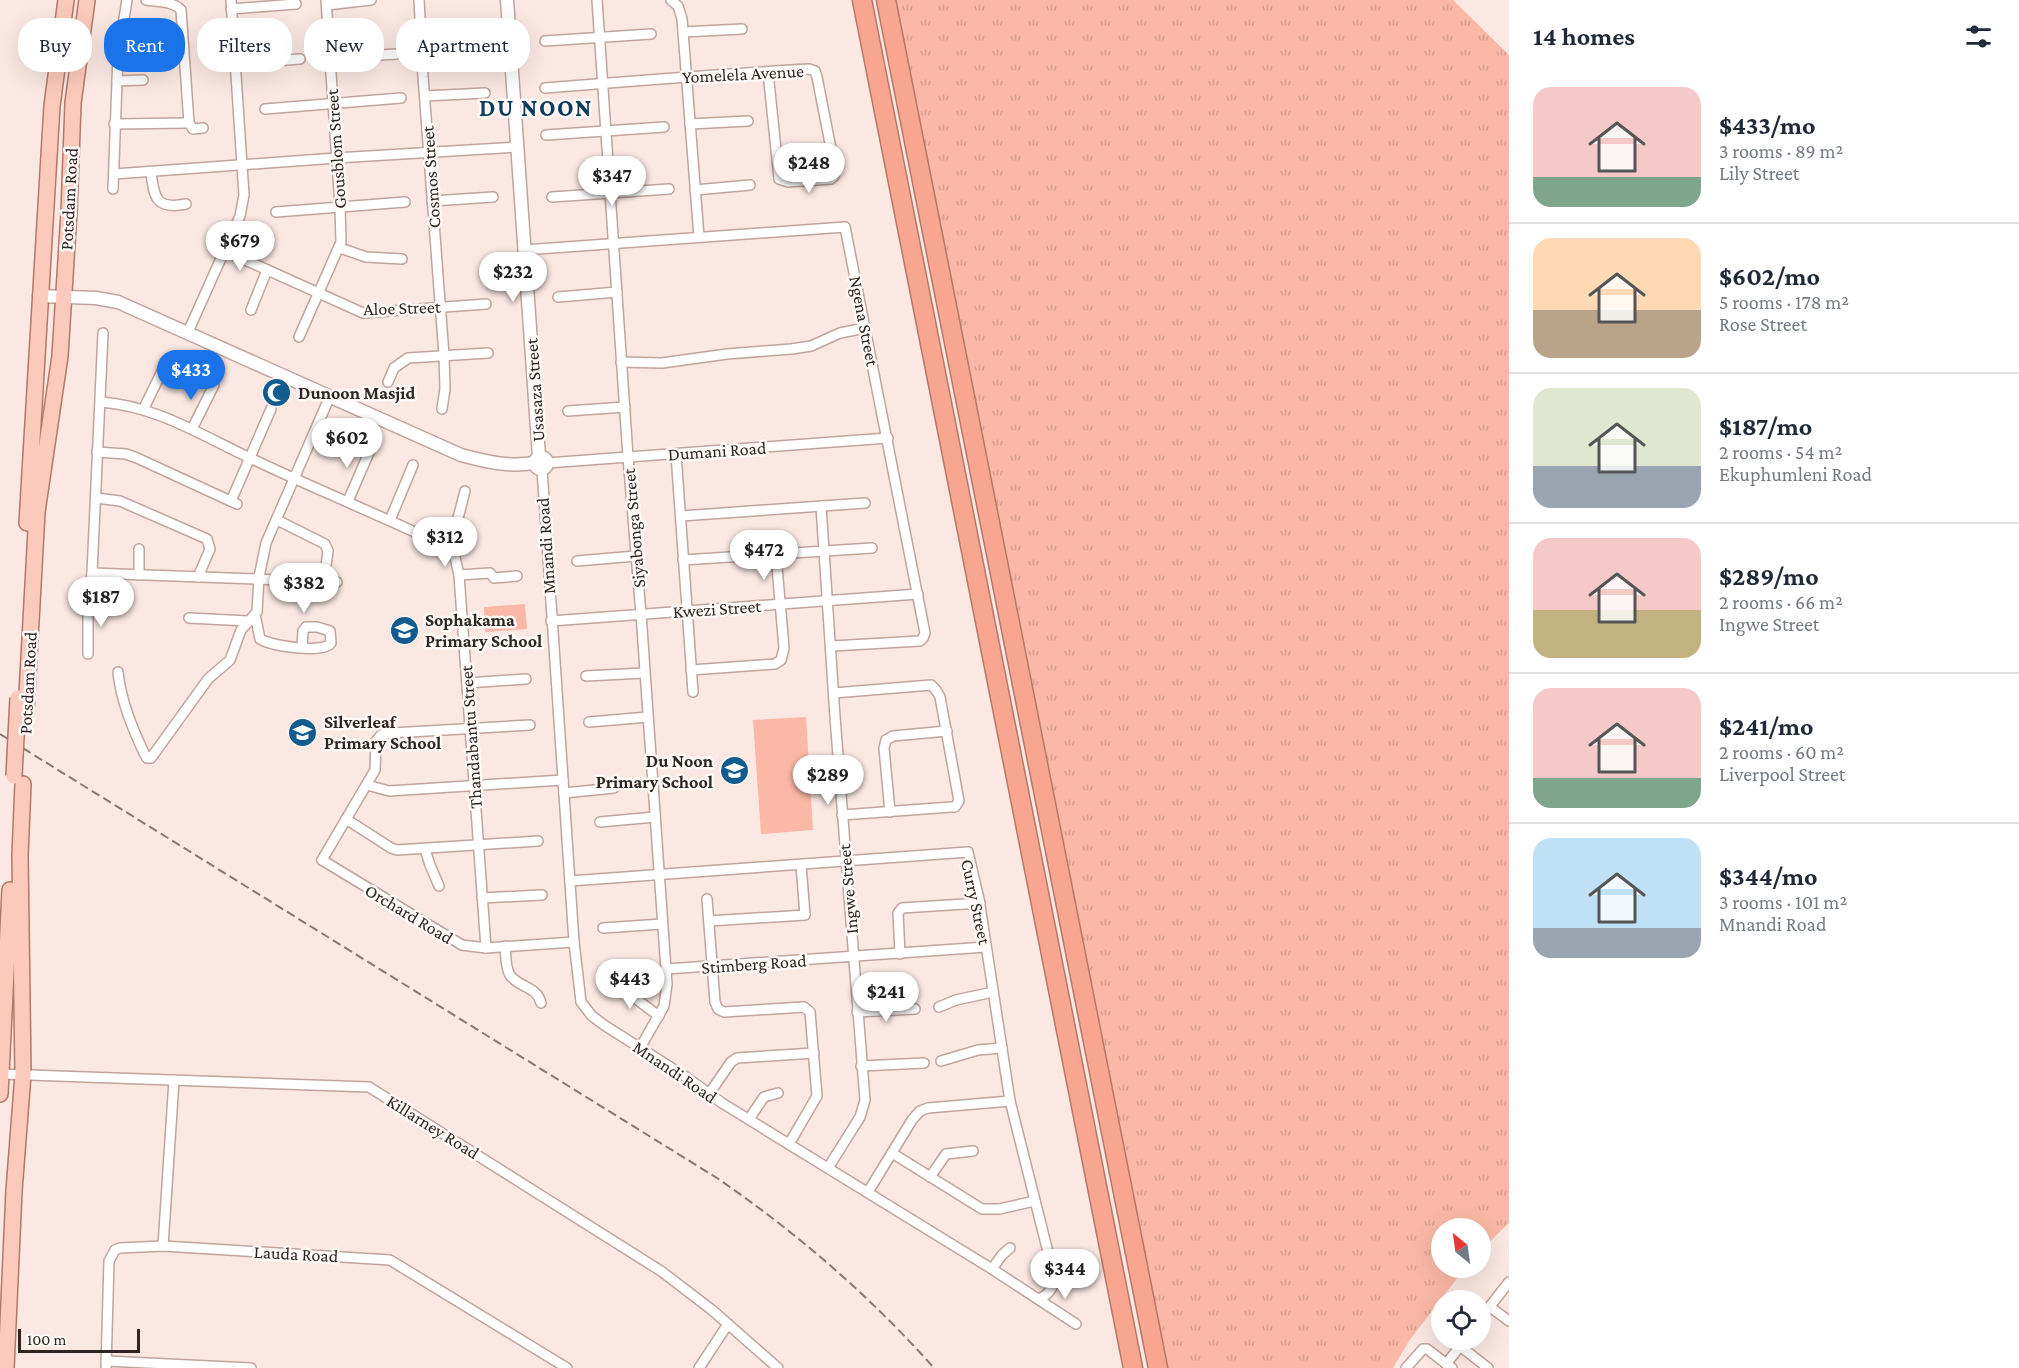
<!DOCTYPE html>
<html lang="en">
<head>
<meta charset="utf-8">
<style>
	body { margin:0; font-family:"Crimson Pro",serif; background:#f6f6f7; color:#1f2937; height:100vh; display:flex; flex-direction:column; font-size:22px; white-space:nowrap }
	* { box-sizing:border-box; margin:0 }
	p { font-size:20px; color:#747a83 }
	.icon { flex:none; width:33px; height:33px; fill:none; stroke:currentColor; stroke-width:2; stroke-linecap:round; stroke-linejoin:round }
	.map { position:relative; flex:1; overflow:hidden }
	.sheet { display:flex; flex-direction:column; background:#fff; width:510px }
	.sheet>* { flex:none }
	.hud { position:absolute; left:18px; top:18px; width:570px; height:54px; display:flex; gap:12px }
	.needle { width:39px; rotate:331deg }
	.buttons { position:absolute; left:1431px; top:1218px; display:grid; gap:12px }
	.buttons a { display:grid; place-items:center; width:60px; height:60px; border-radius:50%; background:#fff; box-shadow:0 6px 24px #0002; font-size:30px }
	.scale { position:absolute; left:18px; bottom:15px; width:122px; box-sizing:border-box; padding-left:6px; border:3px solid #302522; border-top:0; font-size:16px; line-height:21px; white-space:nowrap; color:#302522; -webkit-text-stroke:4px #fff9f7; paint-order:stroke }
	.price { position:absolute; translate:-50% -51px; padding:0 14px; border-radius:21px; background:#fff; color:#222; font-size:20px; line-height:39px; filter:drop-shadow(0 2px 3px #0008) }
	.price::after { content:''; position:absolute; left:50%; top:36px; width:18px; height:14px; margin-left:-9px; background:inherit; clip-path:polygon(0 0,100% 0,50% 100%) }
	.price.on { background:#1a73e8; color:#fff }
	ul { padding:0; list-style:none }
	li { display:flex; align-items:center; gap:18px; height:150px; padding:0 24px }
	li+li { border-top:2px solid #e0e1e3 }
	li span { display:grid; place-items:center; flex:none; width:168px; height:120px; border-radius:18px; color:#555 }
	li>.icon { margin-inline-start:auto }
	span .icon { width:72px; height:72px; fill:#fffc; stroke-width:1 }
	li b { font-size:26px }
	h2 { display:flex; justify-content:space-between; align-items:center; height:72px; padding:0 24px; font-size:26px }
	.chip { padding:0 21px; border-radius:24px; background:#fff; box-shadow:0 6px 24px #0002; font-size:21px; line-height:54px }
	.chip.on { background:#1a73e8; color:#fff }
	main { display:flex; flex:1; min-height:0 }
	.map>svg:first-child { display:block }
	.grass { fill:url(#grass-tufts) }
	.park { fill:#fbb8a6 }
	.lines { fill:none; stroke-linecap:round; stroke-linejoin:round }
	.minor-casing { stroke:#c1a49c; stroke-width:12 }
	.tertiary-casing { stroke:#c1a49c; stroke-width:15 }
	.primary-casing { stroke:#b27969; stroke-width:18 }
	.motorway-casing { stroke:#b27969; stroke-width:21 }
	.minor { stroke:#fff; stroke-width:9 }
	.tertiary { stroke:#fff; stroke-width:12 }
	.primary { stroke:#fbcabc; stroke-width:15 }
	.motorway { stroke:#f8a68f; stroke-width:18 }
	.rail { stroke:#877875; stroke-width:2; stroke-dasharray:9 4.5; stroke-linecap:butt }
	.primary-bridge-casing { stroke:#b27969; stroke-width:18; stroke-linecap:butt }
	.primary-bridge { stroke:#fbcabc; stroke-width:15 }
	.labels { text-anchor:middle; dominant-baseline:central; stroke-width:5; stroke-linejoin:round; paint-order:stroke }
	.street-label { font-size:18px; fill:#302522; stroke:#fff9f7 }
	.poi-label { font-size:18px; font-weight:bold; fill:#302522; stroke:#fff9f7; text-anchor:start }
	.district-label { font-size:24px; font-weight:bold; letter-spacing:1.5px; fill:#093b5f; stroke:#fff9f7 }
</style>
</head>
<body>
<main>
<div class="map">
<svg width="1509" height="1368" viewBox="0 0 1509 1368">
	<defs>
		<pattern id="grass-tufts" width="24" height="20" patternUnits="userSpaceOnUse" patternTransform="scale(1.5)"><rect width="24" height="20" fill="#fbb8a6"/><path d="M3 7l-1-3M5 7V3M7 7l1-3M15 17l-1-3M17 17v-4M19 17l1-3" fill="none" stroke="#d79e8f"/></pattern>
	</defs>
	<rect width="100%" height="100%" fill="#fbe8e3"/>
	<path class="grass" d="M 895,0 L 1453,0 L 1509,55 L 1509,1223 L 1481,1250 L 1480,1228 L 1442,1228 L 1442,1268 L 1465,1268 L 1409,1341 L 1393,1368 L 1167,1368 Z"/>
	<g class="park">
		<path d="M 525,604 L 527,629 L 485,632 L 484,607 Z"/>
		<path d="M 806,717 L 813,830 L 761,834 L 753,720 Z"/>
	</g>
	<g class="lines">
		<defs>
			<g id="minor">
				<path d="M 146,0 C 158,2 173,1 181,10 L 189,123 L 193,129 L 203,128"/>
				<path d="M 419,0 L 423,77 L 444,355 L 445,389 L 442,409"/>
				<path d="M 597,0 L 628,457 L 641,614 L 667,984 L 664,1006 L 640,1048"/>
				<path d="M 671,0 L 678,6 L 682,19 L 699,237"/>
				<path d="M 327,5 L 371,0"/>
				<path d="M 231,9 L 296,4"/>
				<path d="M 683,32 L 742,29"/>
				<path d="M 120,41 L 139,45"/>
				<path d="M 545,41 L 651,34"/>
				<path d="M 421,50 L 482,47"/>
				<path d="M 330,58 L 397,54"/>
				<path d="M 235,64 L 300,59"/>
				<path d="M 117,81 L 143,80"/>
				<path d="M 545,88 C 633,81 721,74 809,69 L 815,71 L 817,77 L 835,169 L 834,176 L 831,179 L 788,182 L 779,179 L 768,72"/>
				<path d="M 425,96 L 485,93"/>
				<path d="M 265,109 L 401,98"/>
				<path d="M 114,124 L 189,123"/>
				<path d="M 690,124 L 748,121"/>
				<path d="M 546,135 L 664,127"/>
				<path d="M 151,172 C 154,198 156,210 186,204"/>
				<path d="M 114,174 L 336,158 L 517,147"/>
				<path d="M 113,189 L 118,55 L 127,0"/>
				<path d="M 695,190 L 750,185"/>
				<path d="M 552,197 L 669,189"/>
				<path d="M 432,201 L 493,197"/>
				<path d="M 276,212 L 405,202"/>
				<path d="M 340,248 L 366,257 L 402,259"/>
				<path d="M 223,250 L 363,313 L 486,304"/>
				<path d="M 524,250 L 845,227 L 925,633 L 923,638 L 920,641 L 832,646"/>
				<path d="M 558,297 L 617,292"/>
				<path d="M 251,310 L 267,270"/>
				<path d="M 188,332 L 240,216 L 244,195 L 231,0"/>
				<path d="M 299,337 L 341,242 L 340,206 L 326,0"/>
				<path d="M 621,362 L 662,363 L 727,354 L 791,349 L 811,346 L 840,333 L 865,328"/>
				<path d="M 388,382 L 394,368 L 408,358 L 488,353"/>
				<path d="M 101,402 C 156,406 201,435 250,458 C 315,489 382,516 447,547 L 455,557 L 459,575 L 486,948"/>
				<path d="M 144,408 L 167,361"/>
				<path d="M 568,411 L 625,407"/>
				<path d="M 192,429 L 214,385"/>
				<path d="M 97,452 L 126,454 L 137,458 L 237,504"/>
				<path d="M 676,454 L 693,692"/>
				<path d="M 547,463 L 888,438"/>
				<path d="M 542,469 L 574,942 L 581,1002 L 592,1016 L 604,1025 L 686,1077 L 722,1103 L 992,1269 L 1076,1324"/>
				<path d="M 96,498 L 120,501 L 207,539 L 210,549 L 198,577"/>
				<path d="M 231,501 L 271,409"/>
				<path d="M 348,501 L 371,448"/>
				<path d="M 821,506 L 835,717 L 865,1100 L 860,1117 L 828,1168"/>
				<path d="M 681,516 L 865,503"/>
				<path d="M 277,520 L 325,544 L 328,551 L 324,581"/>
				<path d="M 390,520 L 413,465"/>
				<path d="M 447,547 C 456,528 460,511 465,491"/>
				<path d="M 683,560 L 872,548"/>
				<path d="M 577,561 L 636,556"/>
				<path d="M 92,573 L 337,582"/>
				<path d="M 139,575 L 139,549"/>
				<path d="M 459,575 L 490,573 L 494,578 L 517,576"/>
				<path d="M 255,615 L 260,639 C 272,646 323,654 331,643 L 330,631 L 317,627 L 306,627 L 303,631 L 302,648"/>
				<path d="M 189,618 L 248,621"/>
				<path d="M 551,621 L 918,594"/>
				<path d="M 88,654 L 88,602 L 92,573 L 103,333"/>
				<path d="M 691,670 L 775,664 L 781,660 L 784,648 L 776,555"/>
				<path d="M 118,672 C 121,701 132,727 144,753 L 147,758 L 151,758 L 208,679 L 230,660 L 241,630 L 257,612 L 259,577 L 266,543 L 330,396"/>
				<path d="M 586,676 L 644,673"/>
				<path d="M 467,683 L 526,679"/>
				<path d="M 834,693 L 931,685 L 936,690 L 940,697 L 959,801 L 955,807 L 951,807 L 842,815"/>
				<path d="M 589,722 L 648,717"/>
				<path d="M 367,785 L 389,791 L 563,780"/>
				<path d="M 564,793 L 614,788"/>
				<path d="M 890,812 L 884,748 L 886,740 L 893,736 L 947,731"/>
				<path d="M 346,819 L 391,848 L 397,850 L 538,841"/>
				<path d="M 600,822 L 655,817"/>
				<path d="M 425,849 L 430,865 L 439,886"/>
				<path d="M 322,860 L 375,770 L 376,741 L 381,735 L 392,733 L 530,725"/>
				<path d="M 322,860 L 462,945 L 486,948 L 574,942"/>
				<path d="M 570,881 L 968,852 L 979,899 L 1010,1101 L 1054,1276 C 1054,1288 1049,1295 1038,1299"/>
				<path d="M 482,898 L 542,895"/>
				<path d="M 707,899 L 715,1002 L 718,1009 L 724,1012 L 804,1007 L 810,1012 L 817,1096 L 789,1144"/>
				<path d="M 709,921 L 805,915 L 801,865"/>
				<path d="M 603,928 L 662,924"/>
				<path d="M 505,946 C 506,955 505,967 510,975 C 519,988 537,986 541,1003"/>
				<path d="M 900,954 L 898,913 L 902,908 L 980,903"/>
				<path d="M 666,969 L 986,947"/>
				<path d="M 614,984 L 624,990 L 659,1016"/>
				<path d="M 939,1007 L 956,1000 L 993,992"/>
				<path d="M 857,1012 L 915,1009"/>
				<path d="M 941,1061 L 978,1050 L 1002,1048"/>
				<path d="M 861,1066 L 924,1063"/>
				<path d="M 1,1074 L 369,1087 L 661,1271 L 712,1310 L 778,1368"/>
				<path d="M 709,1094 L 731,1062 L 737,1058 L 814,1053"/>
				<path d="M 749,1119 L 764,1097 L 778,1093"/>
				<path d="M 892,1153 L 982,1209 L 999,1209 L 1035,1201"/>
				<path d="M 930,1177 L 946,1154 L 973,1151"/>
				<path d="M 868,1192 L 912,1120 L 920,1111 L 928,1108 L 1010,1101"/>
				<path d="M 163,1246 L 174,1080"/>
				<path d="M 992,1269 L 1002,1255 L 1010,1248"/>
				<path d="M 1490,1307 L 1509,1321"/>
				<path d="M 1480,1319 L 1509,1282"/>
				<path d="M 1460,1346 L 1488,1368"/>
				<path d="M 106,1361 L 251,1368"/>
				<path d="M 1446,1364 L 1465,1340"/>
				<path d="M 106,1368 L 109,1261 L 115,1250 L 120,1248 L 163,1246 L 390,1260 L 567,1368"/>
				<path d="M 699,1368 L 728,1324"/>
				<path d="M 1406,1368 L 1423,1349 L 1427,1349 L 1452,1368"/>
			</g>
			<g id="tertiary">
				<path d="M 507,0 L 539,457"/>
				<path d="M 39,296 L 96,298 L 118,302 L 461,455 C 487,462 508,467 534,463"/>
				<circle cx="541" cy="463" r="6"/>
			</g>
			<g id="primary">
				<path d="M 27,523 L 52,106 L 66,0"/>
				<path d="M 26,712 L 37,512 L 60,356 L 69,212 L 73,103 L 87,0"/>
				<path d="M 0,1094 L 10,890"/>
				<path d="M 6,1368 L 14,1191 L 23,1074 L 20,855 L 23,784"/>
			</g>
			<g id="motorway">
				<path d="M 862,0 L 1133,1368"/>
				<path d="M 886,0 L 1158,1368"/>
			</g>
		</defs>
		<use href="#minor" class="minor-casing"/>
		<use href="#tertiary" class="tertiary-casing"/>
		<use href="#primary" class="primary-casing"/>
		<use href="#motorway" class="motorway-casing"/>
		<use href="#minor" class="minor"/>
		<use href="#tertiary" class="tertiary"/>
		<use href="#primary" class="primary"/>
		<use href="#motorway" class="motorway"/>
		<path class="rail" d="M 0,734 L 717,1178 C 797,1233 869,1295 934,1368"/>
		<defs>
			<path id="primary-bridge" d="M 14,776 L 18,698"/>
		</defs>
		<use href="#primary-bridge" class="primary-bridge-casing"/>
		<use href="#primary-bridge" class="primary-bridge"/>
	</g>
	<defs>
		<symbol id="mosque-disc" viewBox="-11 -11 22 22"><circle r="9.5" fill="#125b8f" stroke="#fff9f7"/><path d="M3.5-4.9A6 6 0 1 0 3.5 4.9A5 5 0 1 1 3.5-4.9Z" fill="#fff"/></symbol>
		<symbol id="school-disc" viewBox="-11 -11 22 22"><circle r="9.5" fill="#125b8f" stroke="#fff9f7"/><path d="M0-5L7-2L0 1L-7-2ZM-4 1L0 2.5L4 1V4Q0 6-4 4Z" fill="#fff"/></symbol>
	</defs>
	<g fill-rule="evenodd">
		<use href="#mosque-disc" x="260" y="376" width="33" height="33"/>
		<use href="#school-disc" x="388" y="614" width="33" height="33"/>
		<use href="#school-disc" x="286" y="716" width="33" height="33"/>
		<use href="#school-disc" x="718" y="754" width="33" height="33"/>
	</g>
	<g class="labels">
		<g class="street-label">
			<text transform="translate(743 74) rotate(-3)">Yomelela Avenue</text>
			<text transform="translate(336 149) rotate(-94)">Gousblom Street</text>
			<text transform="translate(431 177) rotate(-94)">Cosmos Street</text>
			<text transform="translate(69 199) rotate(-87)">Potsdam Road</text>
			<text transform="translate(402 308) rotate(-2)">Aloe Street</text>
			<text transform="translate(864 321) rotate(79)">Ngena Street</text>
			<text transform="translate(535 390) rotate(-94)">Usasaza Street</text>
			<text transform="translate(717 451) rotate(-4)">Dumani Road</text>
			<text transform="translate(634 528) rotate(-95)">Siyabonga Street</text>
			<text transform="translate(546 546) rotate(-94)">Mnandi Road</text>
			<text transform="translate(717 609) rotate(-4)">Kwezi Street</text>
			<text transform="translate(28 683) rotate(-87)">Potsdam Road</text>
			<text transform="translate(471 737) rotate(-94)">Thandabantu Street</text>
			<text transform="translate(848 889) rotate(-95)">Ingwe Street</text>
			<text transform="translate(976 902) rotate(78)">Curry Street</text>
			<text transform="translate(409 914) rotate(31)">Orchard Road</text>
			<text transform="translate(754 964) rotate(-4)">Stimberg Road</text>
			<text transform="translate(675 1072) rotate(34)">Mnandi Road</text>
			<text transform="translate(433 1127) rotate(32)">Killarney Road</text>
			<text transform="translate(296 1254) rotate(3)">Lauda Road</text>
		</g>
		<g class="poi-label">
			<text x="298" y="393">Dunoon Masjid</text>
			<text x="425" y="620">Sophakama<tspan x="425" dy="21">Primary School</tspan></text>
			<text x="324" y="722">Silverleaf<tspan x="324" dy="21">Primary School</tspan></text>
			<text x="713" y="761" text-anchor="end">Du Noon<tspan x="713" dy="21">Primary School</tspan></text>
		</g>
		<g class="district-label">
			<text x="536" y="107">DU NOON</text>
		</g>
	</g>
</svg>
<div class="buttons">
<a><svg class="needle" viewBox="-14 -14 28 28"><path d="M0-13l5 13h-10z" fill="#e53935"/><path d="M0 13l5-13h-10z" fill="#747a83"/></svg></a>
<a><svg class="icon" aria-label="locate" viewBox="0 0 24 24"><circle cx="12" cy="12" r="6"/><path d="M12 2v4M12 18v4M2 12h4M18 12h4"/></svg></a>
</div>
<div class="scale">100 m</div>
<b class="price" style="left:809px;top:194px">$248</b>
<b class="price" style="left:612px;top:207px">$347</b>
<b class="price" style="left:240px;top:272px">$679</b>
<b class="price" style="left:513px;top:303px">$232</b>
<b class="price on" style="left:191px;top:401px">$433</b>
<b class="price" style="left:347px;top:469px">$602</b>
<b class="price" style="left:445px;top:568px">$312</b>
<b class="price" style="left:764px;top:581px">$472</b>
<b class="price" style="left:304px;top:614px">$382</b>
<b class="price" style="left:101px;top:628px">$187</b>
<b class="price" style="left:828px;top:806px">$289</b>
<b class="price" style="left:630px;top:1010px">$443</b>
<b class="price" style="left:886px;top:1023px">$241</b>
<b class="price" style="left:1065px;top:1300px">$344</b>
<div class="hud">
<a class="chip">Buy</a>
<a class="chip on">Rent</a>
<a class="chip">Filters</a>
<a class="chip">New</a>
<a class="chip">Apartment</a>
</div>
</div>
<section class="sheet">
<h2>14 homes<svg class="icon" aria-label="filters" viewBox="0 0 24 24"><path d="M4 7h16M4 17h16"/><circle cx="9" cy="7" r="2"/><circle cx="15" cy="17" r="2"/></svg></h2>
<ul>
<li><span style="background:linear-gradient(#f6c9c9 75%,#7fa58c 0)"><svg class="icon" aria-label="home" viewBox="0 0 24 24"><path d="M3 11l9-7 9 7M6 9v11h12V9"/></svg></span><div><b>$433/mo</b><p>3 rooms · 89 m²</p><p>Lily Street</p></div></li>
<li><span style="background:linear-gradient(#ffd9b3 60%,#b9a48a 0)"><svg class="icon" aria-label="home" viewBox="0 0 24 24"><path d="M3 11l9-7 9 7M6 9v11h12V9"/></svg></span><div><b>$602/mo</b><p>5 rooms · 178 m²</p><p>Rose Street</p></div></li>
<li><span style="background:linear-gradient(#dfe7d0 65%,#9aa5b1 0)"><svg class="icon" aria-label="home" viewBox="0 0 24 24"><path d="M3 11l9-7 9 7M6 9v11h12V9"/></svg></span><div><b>$187/mo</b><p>2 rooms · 54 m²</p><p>Ekuphumleni Road</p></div></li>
<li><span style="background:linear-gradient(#f6c9c9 60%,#c2b280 0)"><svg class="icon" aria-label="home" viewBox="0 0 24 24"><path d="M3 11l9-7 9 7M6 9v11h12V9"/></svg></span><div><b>$289/mo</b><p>2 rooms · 66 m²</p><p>Ingwe Street</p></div></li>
<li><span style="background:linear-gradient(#f6c9c9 75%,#7fa58c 0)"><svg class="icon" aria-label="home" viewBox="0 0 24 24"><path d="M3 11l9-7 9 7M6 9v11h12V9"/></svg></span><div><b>$241/mo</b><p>2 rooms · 60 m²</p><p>Liverpool Street</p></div></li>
<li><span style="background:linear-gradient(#bfe0f5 75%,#9aa5b1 0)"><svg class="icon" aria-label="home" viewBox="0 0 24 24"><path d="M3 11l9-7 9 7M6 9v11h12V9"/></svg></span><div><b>$344/mo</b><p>3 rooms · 101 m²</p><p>Mnandi Road</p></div></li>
</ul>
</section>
</main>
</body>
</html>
